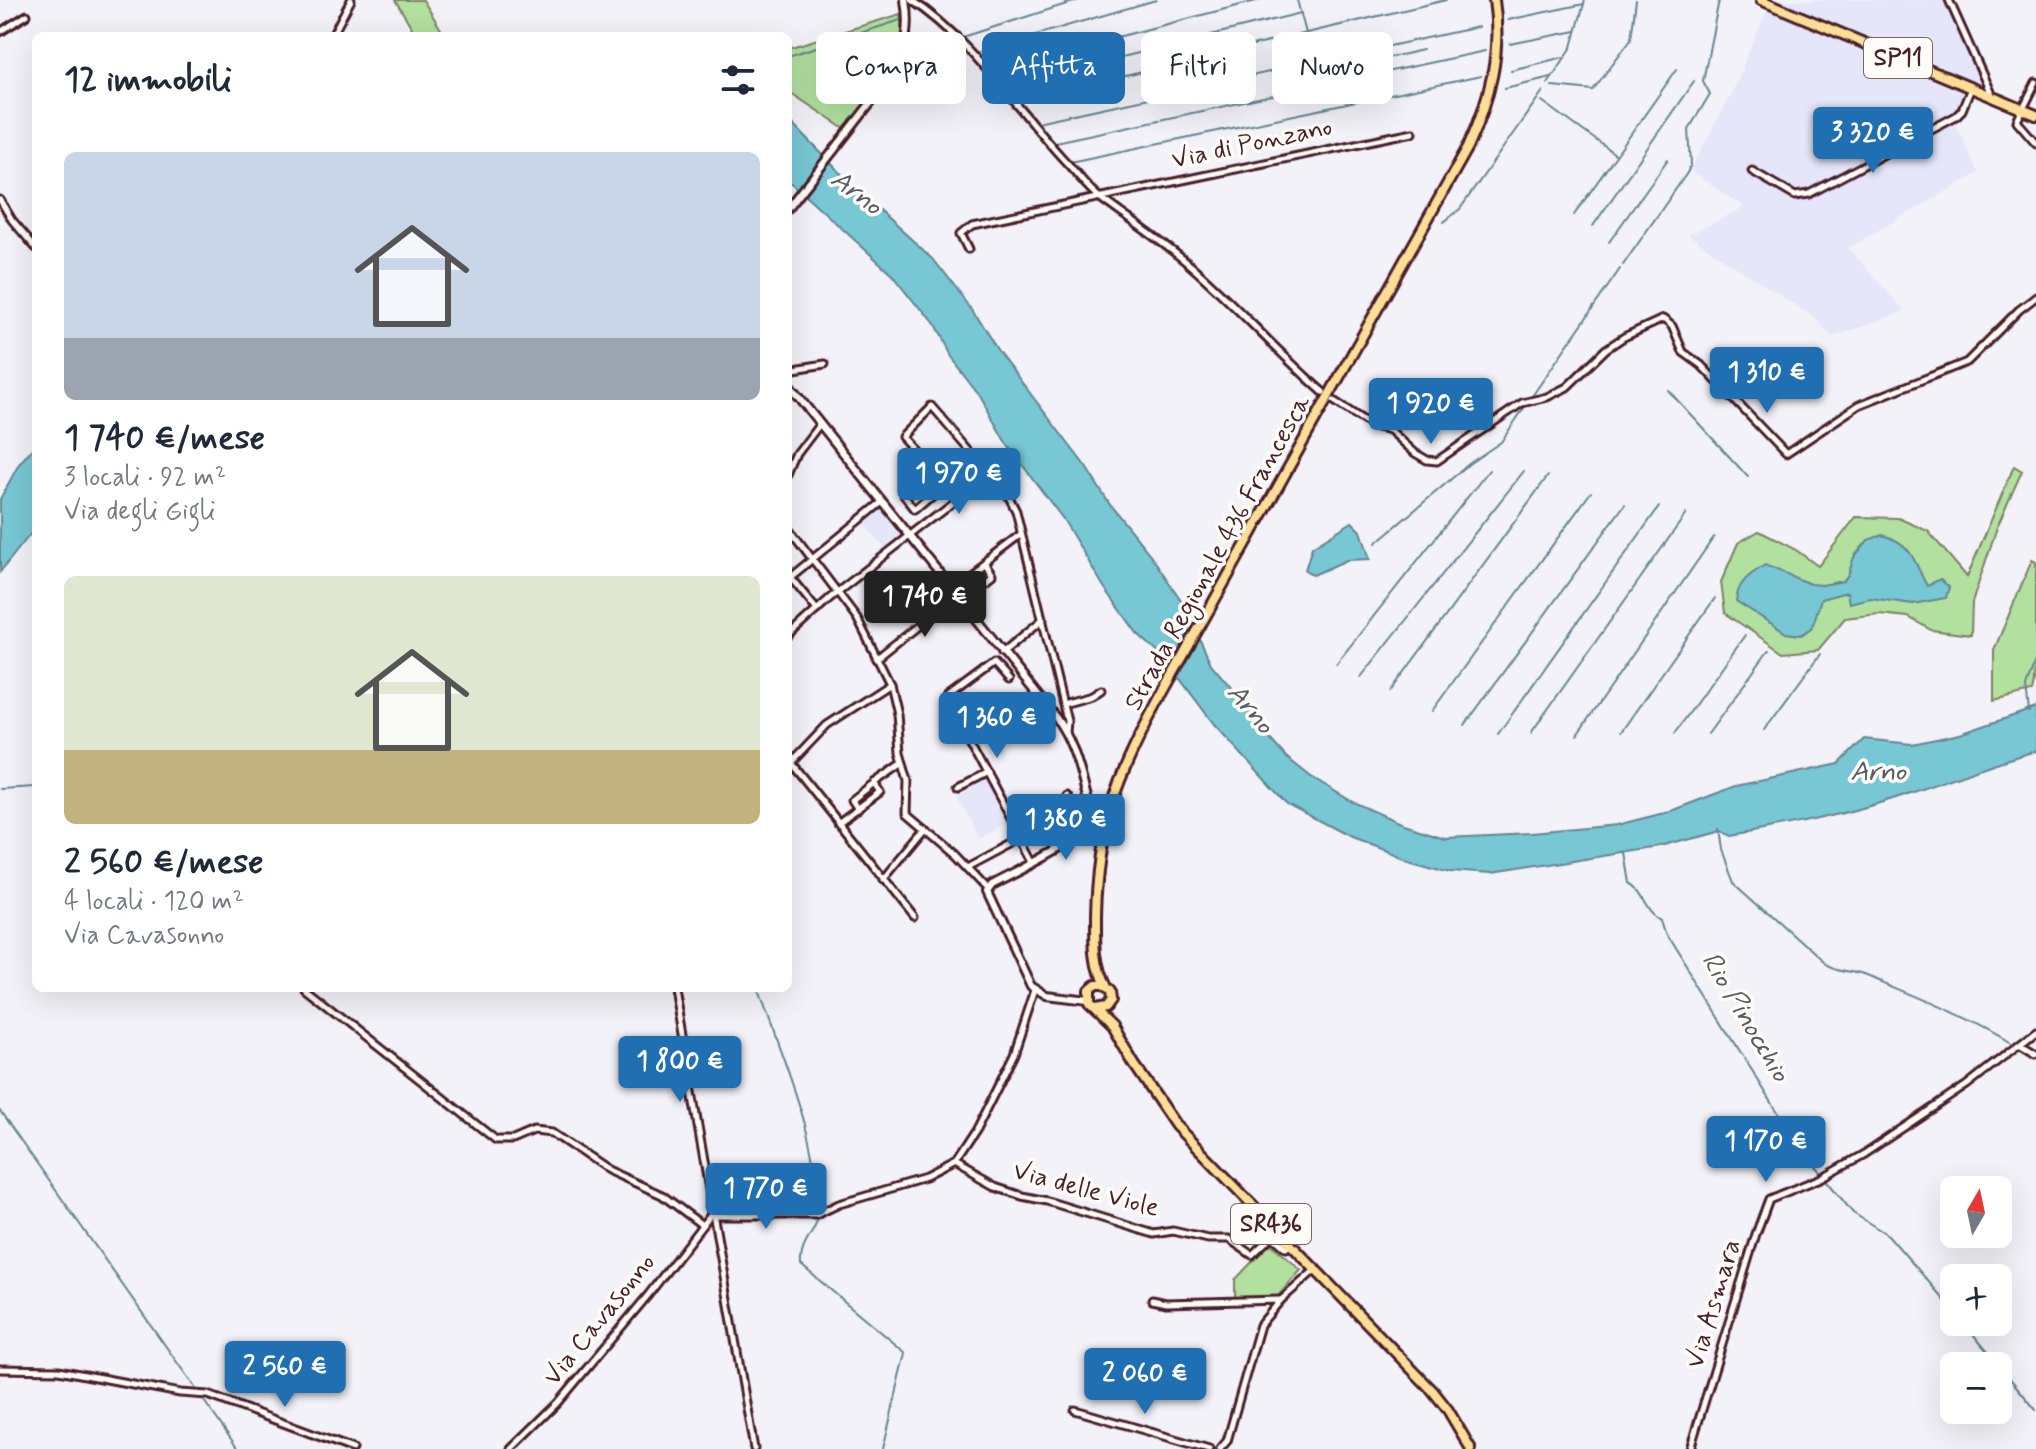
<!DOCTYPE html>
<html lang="it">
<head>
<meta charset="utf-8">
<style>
	body { margin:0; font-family:Mynerve,sans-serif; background:#f2f2f3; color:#1f2937; height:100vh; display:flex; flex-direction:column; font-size:30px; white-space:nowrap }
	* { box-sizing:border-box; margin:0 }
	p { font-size:26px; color:#747a83 }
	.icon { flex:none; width:44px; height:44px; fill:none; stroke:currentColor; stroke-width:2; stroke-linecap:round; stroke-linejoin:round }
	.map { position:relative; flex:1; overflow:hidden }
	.side { position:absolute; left:32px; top:32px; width:760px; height:960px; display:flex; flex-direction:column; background:#fff; border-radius:12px; box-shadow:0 8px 32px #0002 }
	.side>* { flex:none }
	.banner { position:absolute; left:816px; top:32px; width:760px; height:72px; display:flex; gap:16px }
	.needle { width:52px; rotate:9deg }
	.buttons { position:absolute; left:1940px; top:1176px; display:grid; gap:16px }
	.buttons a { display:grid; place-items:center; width:72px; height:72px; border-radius:12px; background:#fff; box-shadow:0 8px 32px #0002; font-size:40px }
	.price { position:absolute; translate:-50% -68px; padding:0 18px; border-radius:8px; background:#1f6fb2; color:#fff; font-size:26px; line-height:52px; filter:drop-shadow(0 2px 4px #0008) }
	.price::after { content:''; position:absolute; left:50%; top:48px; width:24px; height:18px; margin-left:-12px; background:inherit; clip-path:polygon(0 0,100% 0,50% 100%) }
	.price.active { background:#222; color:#fff }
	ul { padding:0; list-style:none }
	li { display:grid; align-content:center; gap:16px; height:424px; padding:0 32px }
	li span { display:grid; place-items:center; height:248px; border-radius:12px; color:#555 }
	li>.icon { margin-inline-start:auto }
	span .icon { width:144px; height:144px; fill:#fffc; stroke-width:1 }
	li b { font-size:34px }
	h2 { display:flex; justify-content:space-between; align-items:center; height:96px; padding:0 32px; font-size:34px }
	.pill { padding:0 28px; border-radius:12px; background:#fff; box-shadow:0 8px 32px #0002; font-size:28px; line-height:72px }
	.pill.active { background:#1f6fb2; color:#fff }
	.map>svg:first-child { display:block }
	.built { fill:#e5e6f9 }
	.green { fill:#b1e09f; stroke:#7e8065; stroke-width:2 }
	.water { fill:#77c7d4; stroke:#658490; stroke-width:2 }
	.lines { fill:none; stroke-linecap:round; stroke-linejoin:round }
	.stream { stroke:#658490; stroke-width:2 }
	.minor-casing { stroke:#4a1f2b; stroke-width:11 }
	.tertiary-casing { stroke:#4a1f2b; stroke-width:12 }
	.primary-casing { stroke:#4a1f2b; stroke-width:14 }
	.minor { stroke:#fdfcf7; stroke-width:5 }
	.tertiary { stroke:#fdfcf7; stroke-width:6 }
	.primary { stroke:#fcde96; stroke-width:8 }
	.labels { text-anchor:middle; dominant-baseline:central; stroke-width:7; stroke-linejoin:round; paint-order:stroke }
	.shield { fill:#fdfcf7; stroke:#806168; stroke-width:2 }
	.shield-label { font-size:24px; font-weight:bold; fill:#4a1f2b }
	.street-label { font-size:26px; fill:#4a1f2b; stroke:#fdfcf7 }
	.water-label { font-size:28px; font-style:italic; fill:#5a5a66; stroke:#fdfcf7 }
</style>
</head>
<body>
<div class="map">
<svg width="2036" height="1449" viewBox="0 0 2036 1449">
	<rect width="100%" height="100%" fill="#f2f2f8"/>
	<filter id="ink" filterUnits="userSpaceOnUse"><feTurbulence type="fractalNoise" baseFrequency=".0125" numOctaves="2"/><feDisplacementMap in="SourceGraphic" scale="16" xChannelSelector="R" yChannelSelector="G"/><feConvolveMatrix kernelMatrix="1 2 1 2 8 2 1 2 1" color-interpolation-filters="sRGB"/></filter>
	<g filter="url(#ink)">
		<g class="built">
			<path d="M 1764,0 L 1947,0 L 1987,91 L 1964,90 L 1952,117 L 1978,173 L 1848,248 L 1905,311 L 1832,337 L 1815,318 L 1688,235 L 1745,207 L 1690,171 L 1729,98 L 1768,8 Z"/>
			<path d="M 880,508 L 903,536 L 886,550 L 863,522 Z"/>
			<path d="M 987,779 L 1010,822 L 978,839 L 956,796 Z"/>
		</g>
		<g class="green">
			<path d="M 395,0 L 423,0 L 445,36 L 417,36 Z"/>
			<path d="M 901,14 C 910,60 871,96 845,129 L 788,91 L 788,48 Z"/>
			<path d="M 2014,466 L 2022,471 L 1997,527 L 1972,603 L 1971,635 L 1931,630 L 1908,617 L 1879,614 L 1845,618 L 1818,650 L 1783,653 L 1725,613 L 1721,582 L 1738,543 L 1759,531 L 1796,550 L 1818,566 L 1856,517 L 1898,518 L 1928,531 L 1967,577 Z"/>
			<path d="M 2032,560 L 2036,562 L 2036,666 C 2033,676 2035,683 2032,692 L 1994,701 L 1994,650 Z"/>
			<path d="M 1270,1243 L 1301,1270 L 1277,1297 L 1235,1297 L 1235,1280 Z"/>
		</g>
		<g class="water">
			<path d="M 788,119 L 856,189 L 933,259 L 972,309 L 998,351 L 1086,467 L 1110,505 L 1152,557 L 1183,603 L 1211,664 L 1246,705 L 1260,728 L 1286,757 L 1310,776 L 1351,801 L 1400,823 L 1445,837 L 1532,833 L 1617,825 L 1668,812 L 1736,786 L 1839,764 L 1864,739 L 1912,744 L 1960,734 L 2036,708 L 2036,751 C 1990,763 1947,781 1902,796 C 1845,815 1788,826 1729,836 L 1719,831 L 1661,847 L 1490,874 L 1450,871 L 1411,860 L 1350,837 L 1287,804 L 1214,724 L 1165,659 L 1137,633 L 1104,587 L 1063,519 L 1006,443 L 979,395 L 948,355 L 933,326 L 892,274 L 792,183 L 788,184 Z"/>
			<path d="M 36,444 L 36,527 L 0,572 L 0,499 L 19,464 Z"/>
			<path d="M 1352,522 L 1361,531 L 1370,559 L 1347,560 L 1313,575 L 1305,570 L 1312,547 Z"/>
			<path d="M 1882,535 C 1913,543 1914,562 1927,586 L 1940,579 L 1949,587 L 1946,598 L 1913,604 L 1870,598 L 1849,603 L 1847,592 L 1821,599 L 1812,628 L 1801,635 L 1786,633 L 1736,601 C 1738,582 1749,575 1765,565 L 1810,584 L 1822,585 L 1843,581 L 1848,575 L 1854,557 L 1868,540 Z"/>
		</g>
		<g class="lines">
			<g class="stream">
				<path d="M 1297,0 L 1306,33"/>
				<path d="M 1508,20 L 1584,4"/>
				<path d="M 963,37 L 1079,0"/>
				<path d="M 1510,44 L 1576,31"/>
				<path d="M 977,52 L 1156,0"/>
				<path d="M 788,56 L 901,20"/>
				<path d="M 990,70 L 1260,0"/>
				<path d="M 1511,70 L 1564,57"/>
				<path d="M 1306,76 L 1423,50"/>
				<path d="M 1548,83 L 1572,47 L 1585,0"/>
				<path d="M 1003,86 L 1301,13"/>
				<path d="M 1552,86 L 1593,90 L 1631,39 L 1636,0"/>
				<path d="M 1505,88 L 1551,77"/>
				<path d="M 1542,101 L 1615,154"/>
				<path d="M 1016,102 L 1446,0"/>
				<path d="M 1037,122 L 1478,27"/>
				<path d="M 1055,142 L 1485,51"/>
				<path d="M 1070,162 L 1481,76"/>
				<path d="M 1159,182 L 1369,137"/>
				<path d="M 1574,215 L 1677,69"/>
				<path d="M 1444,222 L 1460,209 L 1543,91"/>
				<path d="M 1593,226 L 1694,81"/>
				<path d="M 1609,242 L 1668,159"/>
				<path d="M 1623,265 L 1687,173 L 1691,164 L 1689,129 L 1710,94 L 1703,81 L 1719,0"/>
				<path d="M 1668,390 L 1748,477"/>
				<path d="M 1530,399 L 1620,269"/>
				<path d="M 1376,543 L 1470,463 L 1501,442 L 1526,405"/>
				<path d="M 1336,664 L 1489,470"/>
				<path d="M 1361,677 L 1524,471"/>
				<path d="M 1390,692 L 1548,476"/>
				<path d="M 1432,711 L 1591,492"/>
				<path d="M 2029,712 L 2026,687 L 2036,659"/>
				<path d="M 1465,725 L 1625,504"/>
				<path d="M 1764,730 L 1820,654"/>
				<path d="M 1621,732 L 1715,598"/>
				<path d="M 1531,733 L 1686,514"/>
				<path d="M 1675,733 L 1745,635"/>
				<path d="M 1498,734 L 1659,507"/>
				<path d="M 1708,734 L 1769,650"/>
				<path d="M 1577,735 L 1714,537"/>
				<path d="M 0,789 L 36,787"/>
				<path d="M 1718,829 L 1721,850 L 1733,881 L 1824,963 C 1835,971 1853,970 1866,975 C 1916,996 1968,1016 2014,1045"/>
				<path d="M 1626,853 L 1631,883 C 1646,891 1646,910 1662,918 L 1667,934 L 1799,1146 L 1853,1213 L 1888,1235 L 1954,1311"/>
				<path d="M 758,988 C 783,1061 818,1135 818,1214 C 818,1232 799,1242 801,1265 L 906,1353 L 883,1449"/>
				<path d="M 2020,1048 L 2036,1057"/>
				<path d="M 0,1111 L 198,1392"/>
				<path d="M 1963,1322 L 2036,1410"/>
				<path d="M 202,1398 L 238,1449"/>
			</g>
			<defs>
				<g id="minor">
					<path d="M 912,0 C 973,39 1016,109 1066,162 C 1077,173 1087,188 1099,197 C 1130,220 1162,241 1191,266 C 1237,306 1277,352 1323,392"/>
					<path d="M 1949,0 L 1992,96"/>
					<path d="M 0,32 L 27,15"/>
					<path d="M 332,36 L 351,0"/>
					<path d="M 2036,83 L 2017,121 L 2036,143"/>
					<path d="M 1752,171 L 1795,196 L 1809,194 L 1956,116 L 1962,110 L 1971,88"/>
					<path d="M 0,200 L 12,220 L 36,248"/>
					<path d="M 969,249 L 961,233 L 972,224 L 1413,132"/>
					<path d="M 788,370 L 825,364"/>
					<path d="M 1334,401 L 1372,426 L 1390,430 L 1415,453 L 1427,460 L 1437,461 L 1522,403 L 1547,397 L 1567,387 L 1606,349 L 1624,337 L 1663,319 L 1672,326 L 1683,352 L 1701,365 L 1786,454 L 1859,405 L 1967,362 L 2019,310 L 2036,297"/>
					<path d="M 919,455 L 902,437 L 932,407 L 1008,495 L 1016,511 L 1067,721 L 1066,733"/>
					<path d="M 788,475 L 797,454 L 819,425"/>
					<path d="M 904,495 L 915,509 L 944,484 L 960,498"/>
					<path d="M 788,527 L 857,618 L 890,684 L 897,714 L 900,753 L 908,781 L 907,813 L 955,854 L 988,889"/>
					<path d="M 790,577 L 817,610"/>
					<path d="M 788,579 L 882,502"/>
					<path d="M 950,588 L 1021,534"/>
					<path d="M 960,599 L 992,574 L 984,562"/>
					<path d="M 788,636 L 830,598 L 990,473"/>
					<path d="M 1002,653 L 1043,619"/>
					<path d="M 876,659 L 956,595"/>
					<path d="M 1009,680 L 994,663 L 947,698 L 1034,862"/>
					<path d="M 1063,704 L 1092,696 L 1101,690"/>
					<path d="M 967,735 L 987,723 L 976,705"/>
					<path d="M 788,759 L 915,918"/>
					<path d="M 788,766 L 827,725 L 890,684"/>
					<path d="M 958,787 L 987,772"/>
					<path d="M 858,809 L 852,800 L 874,783"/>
					<path d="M 838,823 L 880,792 L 874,783 L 903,763"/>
					<path d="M 968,867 L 1075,810 L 1067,796"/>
					<path d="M 883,880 L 925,829"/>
					<path d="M 304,988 L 496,1140 L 513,1140 L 534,1131 L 552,1133 L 607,1170 L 662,1195 L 702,1225"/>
					<path d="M 674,988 L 754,1449"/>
					<path d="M 2021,1045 L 2036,1054"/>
					<path d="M 954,1164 L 995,1187 L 1022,1196 L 1047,1201 L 1154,1234 L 1173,1231 L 1208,1239 L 1229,1239 L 1252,1255 L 1272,1236 L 1286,1248 L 1290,1244"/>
					<path d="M 714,1215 L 816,1215 L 839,1204 L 925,1179 L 954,1164 L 975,1132 L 1014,1054 L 1035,990"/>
					<path d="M 1152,1300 L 1166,1303 L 1281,1300"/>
					<path d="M 0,1369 L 59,1370 L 180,1393 L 208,1395 L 353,1449"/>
					<path d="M 1075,1410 L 1209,1449"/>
					<path d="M 511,1449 L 558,1403 L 649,1294 L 710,1215 L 714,1215"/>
					<path d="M 1220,1449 L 1227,1441 L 1260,1325 L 1281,1300 L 1315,1270"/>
					<path d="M 1690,1449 L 1756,1234 L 1769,1199 L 1821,1178 L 1864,1154 L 1967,1085 L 2036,1031"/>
				</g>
				<g id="tertiary">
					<path d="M 788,209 L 891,77 C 906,51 911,30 906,0"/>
					<path d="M 788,384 L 1056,718 C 1070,737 1077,759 1083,782 C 1086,795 1093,812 1087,825 C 1081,843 1012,874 992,885 L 987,892 L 1031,986 L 1047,996 L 1088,1001"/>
				</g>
				<g id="primary">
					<path d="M 1761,0 L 2036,115"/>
					<path d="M 1106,988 C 1094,966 1095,940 1095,916 C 1097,827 1116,779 1158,701 L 1468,147 C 1490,99 1502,53 1494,0"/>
					<path d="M 1095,1009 L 1106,1007 L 1111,1000 L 1110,992 L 1102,986 L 1095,986 L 1089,991 L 1089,1004 L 1112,1026 L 1134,1064 L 1176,1126 L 1433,1391 L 1448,1410 L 1471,1449"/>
				</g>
			</defs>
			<use href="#minor" class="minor-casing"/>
			<use href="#tertiary" class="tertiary-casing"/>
			<use href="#primary" class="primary-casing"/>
			<use href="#minor" class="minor"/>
			<use href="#tertiary" class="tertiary"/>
			<use href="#primary" class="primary"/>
		</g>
	</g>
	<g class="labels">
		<g class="shield">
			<rect x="1864" y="38" width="68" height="40" rx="6"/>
			<rect x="1231" y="1204" width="80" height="40" rx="6"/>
		</g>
		<g class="shield-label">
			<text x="1898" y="58">SP11</text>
			<text x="1271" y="1224">SR436</text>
		</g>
		<g class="street-label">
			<text transform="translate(1252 144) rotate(-12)">Via di Ponzano</text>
			<text transform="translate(1218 553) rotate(-61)">Strada Regionale 436 Francesca</text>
			<text transform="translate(1086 1190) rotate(15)">Via delle Viole</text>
			<text transform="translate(1714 1304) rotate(-73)">Via Asmara</text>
			<text transform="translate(600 1320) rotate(-51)">Via Cavasonno</text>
		</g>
		<g class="water-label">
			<text transform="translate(856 193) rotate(37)">Arno</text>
			<text transform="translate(1250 709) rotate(50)">Arno</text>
			<text x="1878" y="772">Arno</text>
			<text transform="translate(1745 1017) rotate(59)">Rio Pinocchio</text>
		</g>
	</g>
</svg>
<div class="buttons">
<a><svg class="needle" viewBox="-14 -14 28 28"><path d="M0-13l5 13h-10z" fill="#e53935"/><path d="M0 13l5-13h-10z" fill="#747a83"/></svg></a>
<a>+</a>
<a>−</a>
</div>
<b class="price" style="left:1873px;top:175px">3 320 €</b>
<b class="price" style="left:1767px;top:415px">1 310 €</b>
<b class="price" style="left:1431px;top:446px">1 920 €</b>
<b class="price" style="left:959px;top:516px">1 970 €</b>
<b class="price active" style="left:925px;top:639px">1 740 €</b>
<b class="price" style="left:997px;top:760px">1 360 €</b>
<b class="price" style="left:1066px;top:862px">1 380 €</b>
<b class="price" style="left:680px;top:1104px">1 800 €</b>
<b class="price" style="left:1766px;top:1184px">1 170 €</b>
<b class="price" style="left:766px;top:1231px">1 770 €</b>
<b class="price" style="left:285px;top:1409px">2 560 €</b>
<b class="price" style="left:1145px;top:1416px">2 060 €</b>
<div class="banner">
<a class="pill">Compra</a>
<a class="pill active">Affitta</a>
<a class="pill">Filtri</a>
<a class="pill">Nuovo</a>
</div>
<section class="side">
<h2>12 immobili<svg class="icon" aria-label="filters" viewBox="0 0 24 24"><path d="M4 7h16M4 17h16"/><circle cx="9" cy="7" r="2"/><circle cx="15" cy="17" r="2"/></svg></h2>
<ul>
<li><span style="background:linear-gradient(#c9d6e8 75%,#9aa5b1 0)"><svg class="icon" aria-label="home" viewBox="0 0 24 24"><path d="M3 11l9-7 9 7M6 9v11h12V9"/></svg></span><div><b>1 740 €/mese</b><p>3 locali · 92 m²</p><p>Via degli Gigli</p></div></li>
<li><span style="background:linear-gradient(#dfe7d0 70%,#c2b280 0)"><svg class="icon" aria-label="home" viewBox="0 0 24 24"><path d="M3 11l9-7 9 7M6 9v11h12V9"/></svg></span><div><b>2 560 €/mese</b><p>4 locali · 120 m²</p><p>Via Cavasonno</p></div></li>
</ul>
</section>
</div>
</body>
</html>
